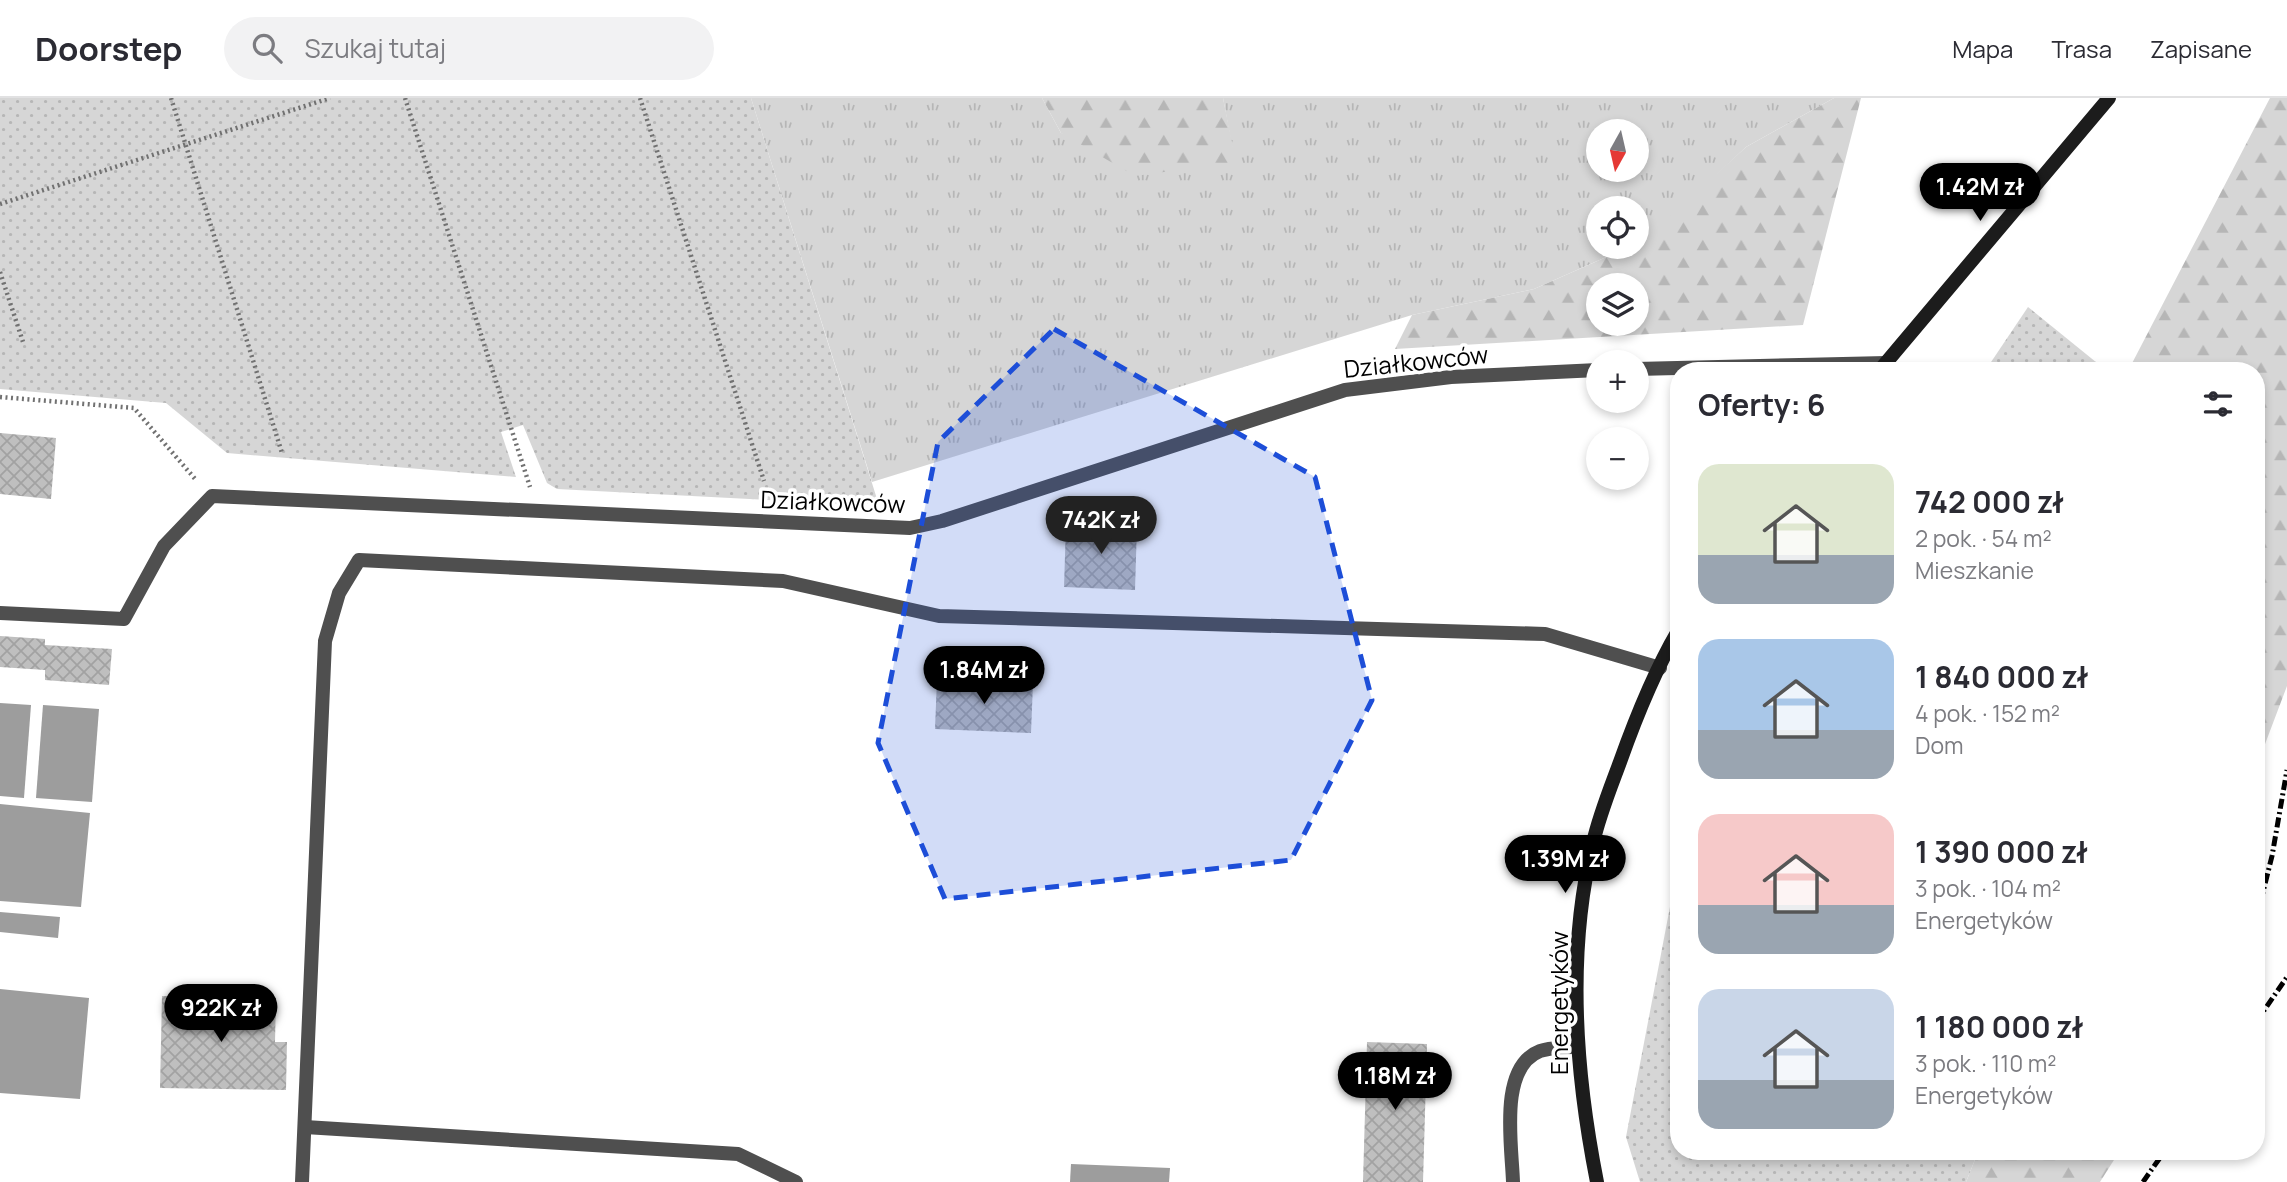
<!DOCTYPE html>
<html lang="pl">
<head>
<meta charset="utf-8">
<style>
	body { margin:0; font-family:Manrope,sans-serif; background:#f2f2f3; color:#2b2b33; height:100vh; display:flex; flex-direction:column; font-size:26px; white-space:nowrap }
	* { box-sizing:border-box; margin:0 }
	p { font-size:23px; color:#7c7c81 }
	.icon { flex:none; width:38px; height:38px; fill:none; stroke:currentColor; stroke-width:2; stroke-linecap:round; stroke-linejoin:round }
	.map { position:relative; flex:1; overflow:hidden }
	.details { position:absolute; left:1670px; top:264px; width:595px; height:798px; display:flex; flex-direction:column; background:#fff; border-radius:28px; box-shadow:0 4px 10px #0003 }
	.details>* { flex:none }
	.needle { width:46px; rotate:188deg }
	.controls { position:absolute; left:1586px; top:21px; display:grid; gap:14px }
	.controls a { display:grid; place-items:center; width:63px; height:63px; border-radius:50%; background:#fff; box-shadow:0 4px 10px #0003; font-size:35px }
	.price { position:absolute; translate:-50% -60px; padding:0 16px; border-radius:24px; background:#000; color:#fff; font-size:23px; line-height:46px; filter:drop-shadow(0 2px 4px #0008) }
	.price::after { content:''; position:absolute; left:50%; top:42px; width:21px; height:16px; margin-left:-10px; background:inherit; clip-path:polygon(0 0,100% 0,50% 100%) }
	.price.current { background:#222; color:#fff }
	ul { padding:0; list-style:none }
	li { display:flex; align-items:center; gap:21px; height:175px; padding:0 28px }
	li span { display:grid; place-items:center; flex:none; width:196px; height:140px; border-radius:21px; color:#555 }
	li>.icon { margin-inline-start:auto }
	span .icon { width:84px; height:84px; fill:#fffc; stroke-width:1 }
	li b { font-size:30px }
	h2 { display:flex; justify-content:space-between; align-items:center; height:84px; padding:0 28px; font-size:30px }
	header { display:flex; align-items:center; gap:42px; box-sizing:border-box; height:98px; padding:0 35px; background:#fff; border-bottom:2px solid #e1e1e2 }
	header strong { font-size:33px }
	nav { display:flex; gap:38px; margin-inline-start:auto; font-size:24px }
	.search { width:490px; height:63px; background:#f2f2f3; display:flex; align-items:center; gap:18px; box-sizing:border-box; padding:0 24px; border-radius:38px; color:#7c7c81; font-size:26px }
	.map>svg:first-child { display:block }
	.grass { fill:url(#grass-tufts); fill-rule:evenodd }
	.forest { fill:url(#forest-firs); fill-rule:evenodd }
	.garden { fill:url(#garden-dots) }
	.water { fill:#9d9d9d }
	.building { fill:url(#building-cross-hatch) }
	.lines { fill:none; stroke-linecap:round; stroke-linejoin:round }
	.path { stroke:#717171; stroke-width:4.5; stroke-dasharray:2 3.5; stroke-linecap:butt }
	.lane { stroke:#4f4f4f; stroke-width:14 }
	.secondary { stroke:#1c1c1c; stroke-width:14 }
	.rail { stroke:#000; stroke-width:5; stroke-dasharray:10 3.5 2 3.5; stroke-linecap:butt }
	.marked { fill:#1d4ed8; fill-opacity:0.2; stroke:#1d4ed8; stroke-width:5; stroke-dasharray:14 9; stroke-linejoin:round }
	.labels { text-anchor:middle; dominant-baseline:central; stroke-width:7; stroke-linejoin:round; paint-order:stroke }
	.street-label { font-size:24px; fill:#000; stroke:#fff }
</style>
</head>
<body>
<header>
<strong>Doorstep</strong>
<div class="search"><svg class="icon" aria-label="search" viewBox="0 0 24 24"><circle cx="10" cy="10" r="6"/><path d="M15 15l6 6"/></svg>Szukaj tutaj</div>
<nav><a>Mapa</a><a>Trasa</a><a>Zapisane</a></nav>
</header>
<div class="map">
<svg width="2287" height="1084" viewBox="0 0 2287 1084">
	<defs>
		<pattern id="grass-tufts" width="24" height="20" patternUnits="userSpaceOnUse" patternTransform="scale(1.75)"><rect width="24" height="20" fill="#d6d6d6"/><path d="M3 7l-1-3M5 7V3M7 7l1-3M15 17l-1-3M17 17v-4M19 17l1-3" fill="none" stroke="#b6b6b6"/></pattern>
		<pattern id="forest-firs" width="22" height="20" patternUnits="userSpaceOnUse" patternTransform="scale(1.75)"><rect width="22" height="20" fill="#d6d6d6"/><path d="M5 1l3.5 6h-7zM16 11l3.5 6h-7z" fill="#b6b6b6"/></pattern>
		<pattern id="garden-dots" width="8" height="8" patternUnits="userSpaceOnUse" patternTransform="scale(1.75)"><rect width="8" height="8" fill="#d6d6d6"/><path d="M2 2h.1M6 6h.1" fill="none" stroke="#b6b6b6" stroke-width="1.8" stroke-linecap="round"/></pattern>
		<pattern id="building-cross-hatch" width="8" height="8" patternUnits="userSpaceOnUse" patternTransform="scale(1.75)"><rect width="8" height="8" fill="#bfbfbf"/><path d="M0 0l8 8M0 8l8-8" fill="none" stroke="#a2a2a2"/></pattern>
	</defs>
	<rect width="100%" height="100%" fill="#fff"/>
	<path class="grass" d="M 751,0 L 1042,0 L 1061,35 L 1235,64 L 1223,0 L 1834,0 L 1746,49 L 1648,141 L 1636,146 L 1636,110 L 1598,110 L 1598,149 L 1629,149 L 1534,191 L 1412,217 L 872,384 ZM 1598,33 L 1636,33 L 1636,72 L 1598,72 Z"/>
	<g class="forest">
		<path d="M 1042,0 L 1223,0 L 1236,64 L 1135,78 L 1061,35 Z"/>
		<path d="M 1834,0 L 1861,0 L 1803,227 L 1395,251 L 1412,217 L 1534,191 L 1629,149 L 1636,149 L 1746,49 ZM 1598,187 L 1636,187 L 1636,226 L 1598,226 Z"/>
		<path d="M 2270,0 L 2287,0 L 2287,588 L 2256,670 L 2256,273 L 2128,273 Z"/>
		<path d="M 1978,1054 L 2119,1054 L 2100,1084 L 1966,1084 Z"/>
	</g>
	<g class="garden">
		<path d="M 0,0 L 751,0 L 877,401 L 865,407 L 557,391 L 547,385 L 523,327 L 501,334 L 516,379 L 227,355 L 166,305 L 0,291 Z"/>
		<path d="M 2028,209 L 2107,273 L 1985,273 Z"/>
		<path d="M 1678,767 L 1678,1054 L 1978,1054 L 1966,1084 L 1640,1084 L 1626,1039 Z"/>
	</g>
	<g class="water">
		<path d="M 0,605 L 31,607 L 24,700 L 0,698 Z"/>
		<path d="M 43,607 L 99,611 L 92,704 L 36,700 Z"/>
		<path d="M 0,706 L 90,715 L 81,809 L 0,803 Z"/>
		<path d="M 0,814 L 60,819 L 58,840 L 0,834 Z"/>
		<path d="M 0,891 L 89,900 L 80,1001 L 0,995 Z"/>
		<path d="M 1071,1066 L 1170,1070 L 1169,1084 L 1070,1084 Z"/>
	</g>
	<g class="building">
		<path d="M 0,335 L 56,340 L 51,401 L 0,396 Z"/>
		<path d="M 1066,425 L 1137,427 L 1135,492 L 1064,489 Z"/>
		<path d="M 0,538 L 45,541 L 45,547 L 112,551 L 109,587 L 45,582 L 45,572 L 0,569 Z"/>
		<path d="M 937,581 L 1033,585 L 1031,635 L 935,631 Z"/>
		<path d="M 162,898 L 276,900 L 275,944 L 287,944 L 286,992 L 160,990 Z"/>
		<path d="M 1367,944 L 1427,946 L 1423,1084 L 1363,1084 Z"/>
	</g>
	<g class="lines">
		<g class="path">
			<path d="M 171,0 L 282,355"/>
			<path d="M 405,0 L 530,389"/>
			<path d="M 640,0 L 764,383"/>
			<path d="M 0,106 L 330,0"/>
			<path d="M 0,174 L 24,247"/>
			<path d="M 0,299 L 134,310 L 196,382"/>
		</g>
		<g class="lane">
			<path d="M 1636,271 L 1886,265"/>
			<path d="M 0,515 L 124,521 L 164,448 L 212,398 L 910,430 L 942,423 L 1345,292 L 1451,279 L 1598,272"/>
			<path d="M 305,1029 L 738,1056 L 796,1084"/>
			<path d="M 302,1084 L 325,543 L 339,495 L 359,462 L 783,483 L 939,518 L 1545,536 L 1660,570"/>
			<path d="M 1513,1084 C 1512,1048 1498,969 1540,953 C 1551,949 1567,950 1578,948"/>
		</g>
		<g class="secondary">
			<path d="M 1879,273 L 2109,0"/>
			<path d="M 1597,1084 C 1575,973 1566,856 1593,745 C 1599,718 1610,691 1620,664 C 1636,619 1654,574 1678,533"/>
		</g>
		<g class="rail">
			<path d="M 2256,822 L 2272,758 L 2287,672"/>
			<path d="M 2256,924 L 2287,879"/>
			<path d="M 2143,1084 L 2164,1054"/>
		</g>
	</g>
	<path class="marked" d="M 1054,231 L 1315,379 L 1372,602 L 1291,762 L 945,801 L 878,645 L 938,344 Z"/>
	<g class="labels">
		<g class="street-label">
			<text transform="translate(1416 263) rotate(-6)">Działkowców</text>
			<text transform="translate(833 403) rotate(2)">Działkowców</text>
			<text transform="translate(1558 905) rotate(-90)">Energetyków</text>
		</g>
	</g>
</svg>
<div class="controls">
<a><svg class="needle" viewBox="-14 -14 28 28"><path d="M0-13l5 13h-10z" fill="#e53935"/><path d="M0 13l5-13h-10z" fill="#7c7c81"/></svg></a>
<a><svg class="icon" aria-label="locate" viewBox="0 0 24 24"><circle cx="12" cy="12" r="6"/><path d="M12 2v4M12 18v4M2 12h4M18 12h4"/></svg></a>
<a><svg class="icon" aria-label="layers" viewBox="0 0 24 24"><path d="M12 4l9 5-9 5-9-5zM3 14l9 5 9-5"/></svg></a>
<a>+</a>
<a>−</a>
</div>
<b class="price" style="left:1980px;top:125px">1.42M zł</b>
<b class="price current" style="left:1101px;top:458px">742K zł</b>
<b class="price" style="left:984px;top:608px">1.84M zł</b>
<b class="price" style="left:1565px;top:797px">1.39M zł</b>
<b class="price" style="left:221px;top:946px">922K zł</b>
<b class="price" style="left:1395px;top:1014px">1.18M zł</b>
<section class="details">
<h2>Oferty: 6<svg class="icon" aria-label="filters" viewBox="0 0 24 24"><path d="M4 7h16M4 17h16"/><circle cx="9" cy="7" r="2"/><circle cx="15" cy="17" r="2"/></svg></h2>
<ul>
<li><span style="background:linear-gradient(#dfe7d0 65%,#9aa5b1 0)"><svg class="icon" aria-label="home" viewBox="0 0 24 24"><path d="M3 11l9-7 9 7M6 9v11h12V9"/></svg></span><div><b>742 000 zł</b><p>2 pok. · 54 m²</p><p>Mieszkanie</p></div></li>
<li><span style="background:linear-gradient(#a9c7e8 65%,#9aa5b1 0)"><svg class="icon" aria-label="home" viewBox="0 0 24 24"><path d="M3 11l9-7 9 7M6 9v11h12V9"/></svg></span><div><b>1 840 000 zł</b><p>4 pok. · 152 m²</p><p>Dom</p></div></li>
<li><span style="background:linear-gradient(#f6c9c9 65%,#9aa5b1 0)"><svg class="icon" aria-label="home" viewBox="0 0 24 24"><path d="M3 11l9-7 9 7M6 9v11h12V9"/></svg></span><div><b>1 390 000 zł</b><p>3 pok. · 104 m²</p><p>Energetyków</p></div></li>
<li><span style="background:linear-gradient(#c9d6e8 65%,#9aa5b1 0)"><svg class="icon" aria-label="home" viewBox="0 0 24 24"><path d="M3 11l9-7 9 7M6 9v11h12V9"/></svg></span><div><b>1 180 000 zł</b><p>3 pok. · 110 m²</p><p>Energetyków</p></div></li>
</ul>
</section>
</div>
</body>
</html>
